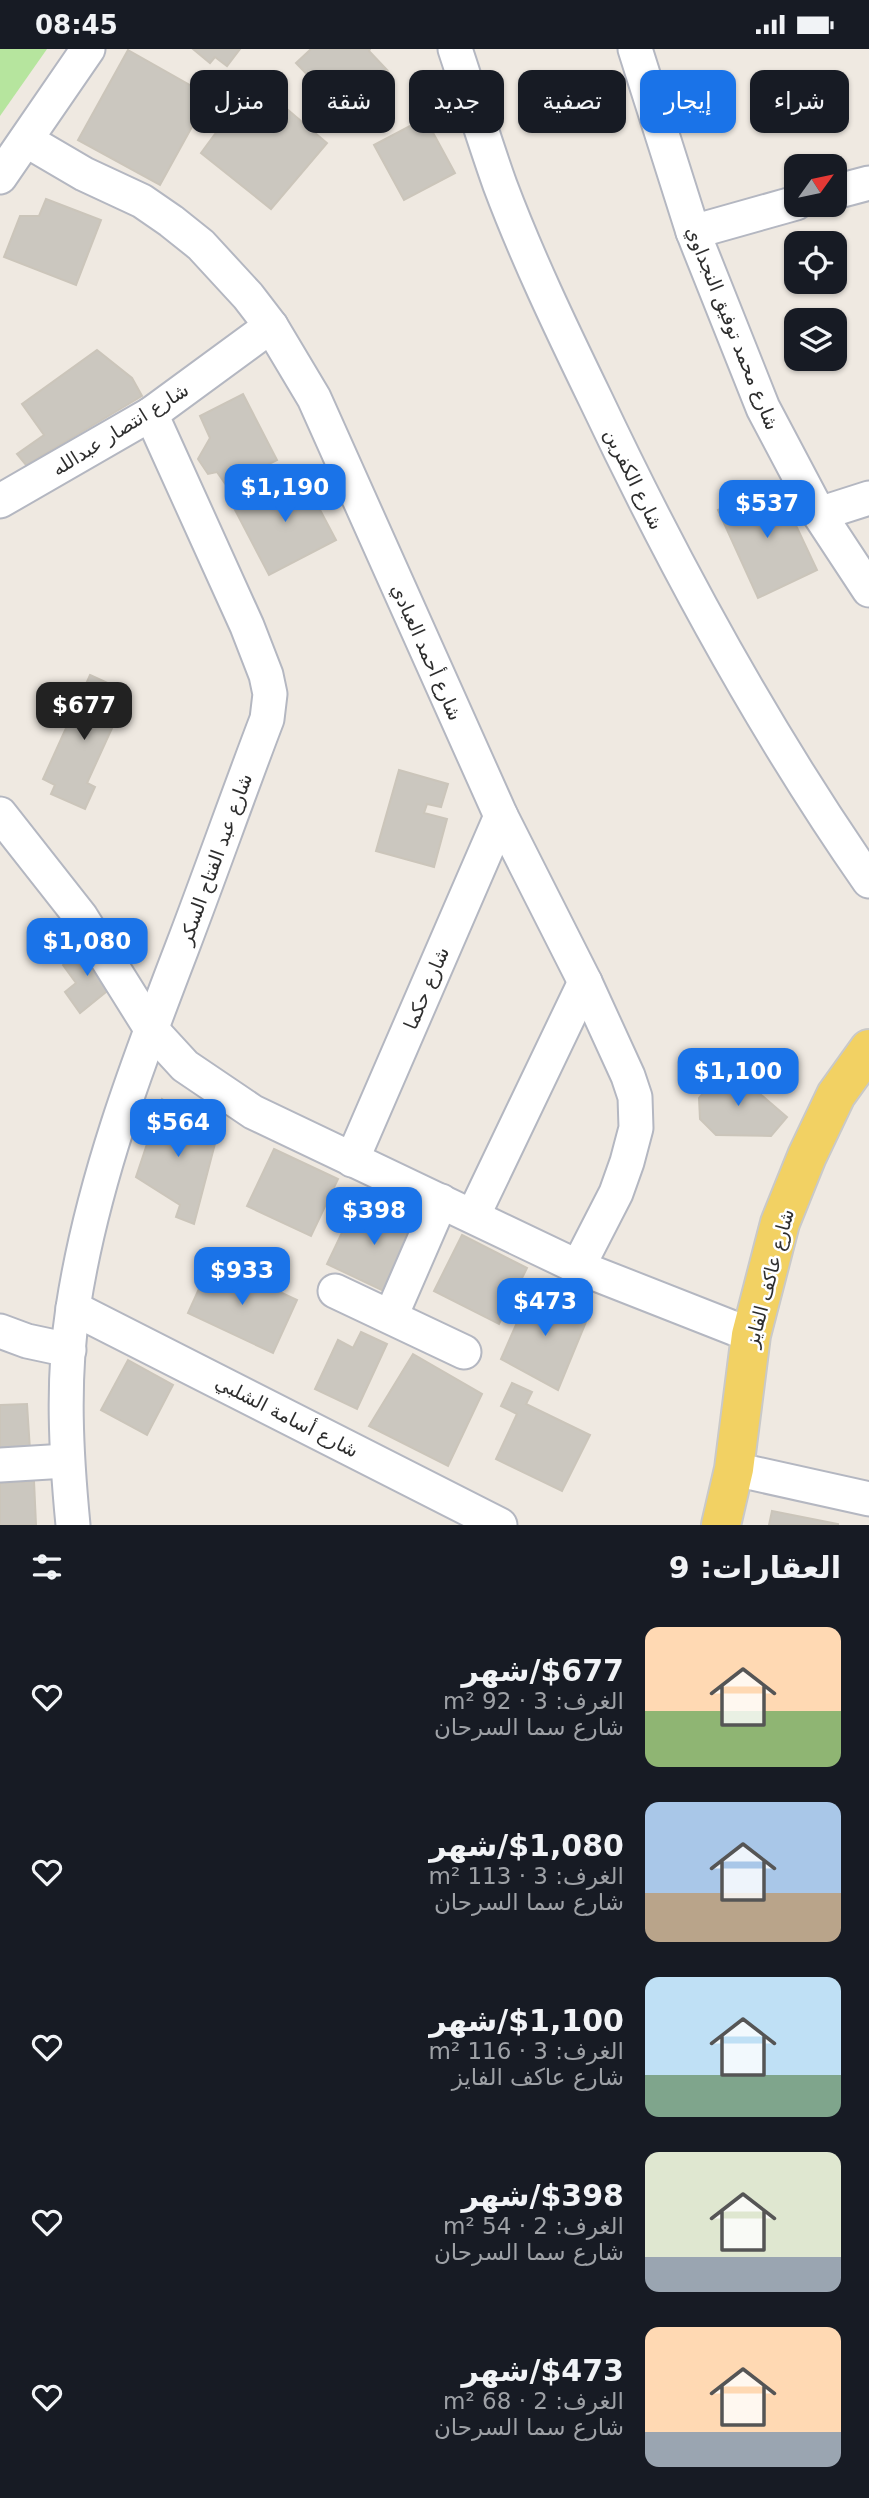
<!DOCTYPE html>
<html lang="ar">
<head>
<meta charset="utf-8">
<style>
	body { margin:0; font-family:"DejaVu Sans",Vazirmatn,sans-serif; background:#242831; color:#f1f3f6; direction:rtl; height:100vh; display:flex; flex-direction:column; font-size:26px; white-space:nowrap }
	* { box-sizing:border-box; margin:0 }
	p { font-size:23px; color:#9ea1a6 }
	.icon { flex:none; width:38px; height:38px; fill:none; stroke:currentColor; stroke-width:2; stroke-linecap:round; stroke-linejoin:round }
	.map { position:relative; height:1476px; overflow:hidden; direction:ltr }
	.details { display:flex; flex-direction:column; background:#171b24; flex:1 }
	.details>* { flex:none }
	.top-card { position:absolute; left:21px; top:21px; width:828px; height:63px; direction:rtl; display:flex; gap:14px }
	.needle { width:46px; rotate:57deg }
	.tools { position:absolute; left:784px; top:105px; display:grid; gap:14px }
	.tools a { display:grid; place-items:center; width:63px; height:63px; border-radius:14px; background:#171b24; box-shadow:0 2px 5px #0004; font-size:35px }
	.price { position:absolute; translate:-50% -60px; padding:0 16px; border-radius:14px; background:#1a73e8; color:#fff; font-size:23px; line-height:46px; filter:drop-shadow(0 2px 4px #0008) }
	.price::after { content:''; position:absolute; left:50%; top:42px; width:21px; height:16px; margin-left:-10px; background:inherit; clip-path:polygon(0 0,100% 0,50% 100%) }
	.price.on { background:#222; color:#fff }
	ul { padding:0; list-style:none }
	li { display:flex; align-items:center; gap:21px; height:175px; padding:0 28px }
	li span { display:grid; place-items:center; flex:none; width:196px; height:140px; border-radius:14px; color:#555 }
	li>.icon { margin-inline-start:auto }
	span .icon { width:84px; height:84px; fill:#fffc; stroke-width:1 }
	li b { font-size:30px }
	h2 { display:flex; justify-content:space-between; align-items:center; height:84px; padding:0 28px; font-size:30px }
	.tag { padding:0 24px; border-radius:14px; background:#171b24; box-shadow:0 2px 5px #0004; font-size:24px; line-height:63px }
	.tag.on { background:#1a73e8; color:#fff }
	.status { display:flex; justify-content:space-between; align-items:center; height:49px; padding:0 35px; background:#171b24; direction:ltr }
	.status svg { height:19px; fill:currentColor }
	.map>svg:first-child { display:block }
	.green { fill:#b6e59e }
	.building { fill:#cbc7bf; stroke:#cbc5ba; stroke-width:2 }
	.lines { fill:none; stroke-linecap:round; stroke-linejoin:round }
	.minor-casing { stroke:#b4b7c1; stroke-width:37 }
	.major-casing { stroke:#c9c9c9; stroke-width:42 }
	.minor { stroke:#fff; stroke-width:33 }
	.major { stroke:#f2d163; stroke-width:38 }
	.labels { text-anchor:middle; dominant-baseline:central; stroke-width:5; stroke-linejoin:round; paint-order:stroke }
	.street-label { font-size:19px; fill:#2e2e2e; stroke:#fff }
</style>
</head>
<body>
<div class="status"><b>08:45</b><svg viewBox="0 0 49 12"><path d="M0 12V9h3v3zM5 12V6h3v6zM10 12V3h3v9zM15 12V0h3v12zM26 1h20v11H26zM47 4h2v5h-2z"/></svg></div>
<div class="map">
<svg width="869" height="1476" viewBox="0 0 869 1476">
	<rect width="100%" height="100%" fill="#efe9e1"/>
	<path class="green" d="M 0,0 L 47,0 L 0,67 Z"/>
	<g class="building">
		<path d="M 193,0 L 240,0 L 227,17 L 215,8 L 210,14 Z"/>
		<path d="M 311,0 L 370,0 L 369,2 L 388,22 L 370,40 L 381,51 L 365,68 L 356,57 L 345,65 L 296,14 Z"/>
		<path d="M 128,1 L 209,47 L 160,136 L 78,91 Z"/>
		<path d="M 254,32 L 327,94 L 271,160 L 201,104 Z"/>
		<path d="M 425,69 L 455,124 L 404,151 L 374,96 Z"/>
		<path d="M 46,150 L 101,171 L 76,236 L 4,208 L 20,167 L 39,167 Z"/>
		<path d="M 97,301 L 132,329 L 142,347 L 26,416 L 17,405 L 44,386 L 22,355 Z"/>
		<path d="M 243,345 L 277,411 L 226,436 L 217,423 L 208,425 L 198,410 L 210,389 L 200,367 Z"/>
		<path d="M 301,425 L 336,491 L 269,526 L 234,459 Z"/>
		<path d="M 776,434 L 817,521 L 758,549 L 718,461 Z"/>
		<path d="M 90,626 L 123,641 L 118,653 L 123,655 L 87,734 L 95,738 L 85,760 L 51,745 L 55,736 L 43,730 Z"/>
		<path d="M 399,721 L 448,735 L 441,758 L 427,755 L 424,764 L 447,770 L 434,818 L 376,802 Z"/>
		<path d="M 84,894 L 117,934 L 80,964 L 65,943 L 76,934 L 63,916 Z"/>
		<path d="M 726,1016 L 787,1068 L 771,1087 L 716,1086 L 700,1070 L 699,1049 Z"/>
		<path d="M 162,1050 L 217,1087 L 194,1175 L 176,1168 L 180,1156 L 136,1128 Z"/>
		<path d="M 274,1100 L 338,1130 L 311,1187 L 247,1157 Z"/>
		<path d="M 358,1150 L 420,1181 L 390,1245 L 327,1215 Z"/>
		<path d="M 462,1186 L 527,1219 L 499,1275 L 434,1242 Z"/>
		<path d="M 212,1211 L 297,1251 L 273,1304 L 188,1264 Z"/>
		<path d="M 534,1235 L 588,1268 L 558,1341 L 501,1310 Z"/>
		<path d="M 361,1283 L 387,1295 L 357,1360 L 315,1340 L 338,1291 L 353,1299 Z"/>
		<path d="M 413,1305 L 482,1345 L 448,1417 L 369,1377 Z"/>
		<path d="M 128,1311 L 173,1336 L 147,1386 L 101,1361 Z"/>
		<path d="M 512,1334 L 532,1343 L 526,1355 L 590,1386 L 562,1442 L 496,1410 L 517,1365 L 501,1357 Z"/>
		<path d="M 27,1355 L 30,1401 L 0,1403 L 0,1356 Z"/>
		<path d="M 34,1432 L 36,1476 L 0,1476 L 0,1434 Z"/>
		<path d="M 772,1462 L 838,1475 L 838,1476 L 769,1476 Z"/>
	</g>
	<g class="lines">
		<defs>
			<g id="minor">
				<path d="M 455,0 C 470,45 484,91 500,136 C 527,208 561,279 595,349 C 674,516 763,680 869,832"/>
				<path d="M 635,0 L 693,183 L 763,359 L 819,465 L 869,541"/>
				<path d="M 26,91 L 84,125 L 142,152 L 171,172 L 201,196 L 248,247 L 271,277 L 314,349 L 501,767 L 585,933 L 628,1027 L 635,1048 L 636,1079 L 627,1113 L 616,1144 L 578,1218"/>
				<path d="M 0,128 L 88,0"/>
				<path d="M 835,143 L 869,134"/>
				<path d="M 693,183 L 796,154"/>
				<path d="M 0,452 L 151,365 L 271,277"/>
				<path d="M 819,465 L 869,449"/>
				<path d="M 0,765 L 81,868 L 151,980 L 185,1017 L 253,1063 L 578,1218 L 751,1286"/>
				<path d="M 352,1111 L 501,767"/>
				<path d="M 473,1167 L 585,933"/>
				<path d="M 335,1242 L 464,1303"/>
				<path d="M 73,1259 L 500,1476"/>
				<path d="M 391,1267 L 441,1152"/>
				<path d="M 0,1282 L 27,1292 L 69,1301"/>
				<path d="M 0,1416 L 66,1412"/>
				<path d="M 734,1420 L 869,1450"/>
				<path d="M 73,1476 C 66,1404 62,1331 73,1259 C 92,1134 137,1016 182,899 C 211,823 238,746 267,670 L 270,645 L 266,626 L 247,577 L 151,365"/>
			</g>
			<path id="major" d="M 721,1476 L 734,1420 L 751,1286 L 780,1174 L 807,1107 L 836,1046 L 869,1000"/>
		</defs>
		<use href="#minor" class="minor-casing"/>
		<use href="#major" class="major-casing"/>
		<use href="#minor" class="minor"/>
		<use href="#major" class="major"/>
	</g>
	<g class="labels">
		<g class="street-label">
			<text transform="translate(733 279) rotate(68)">شارع محمد توفيق النجداوي</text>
			<text transform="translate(120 380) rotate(-32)">شارع انتصار عبدالله</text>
			<text transform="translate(634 430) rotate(64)">شارع الكفرين</text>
			<text transform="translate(427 603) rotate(66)">شارع أحمد العبادي</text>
			<text transform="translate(215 810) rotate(-70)">شارع عبد الفتاح السكر</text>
			<text transform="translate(426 939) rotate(-67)">شارع حكما</text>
			<text transform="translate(769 1229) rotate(-75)">شارع عاكف الفايز</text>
			<text transform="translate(287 1367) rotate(27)">شارع أسامة الشلبي</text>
		</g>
	</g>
</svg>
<div class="tools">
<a><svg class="needle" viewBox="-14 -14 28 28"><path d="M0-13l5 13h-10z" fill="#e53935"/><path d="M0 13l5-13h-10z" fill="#9ea1a6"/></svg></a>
<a><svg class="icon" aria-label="locate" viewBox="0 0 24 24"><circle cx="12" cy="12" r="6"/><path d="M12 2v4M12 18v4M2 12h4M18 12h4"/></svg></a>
<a><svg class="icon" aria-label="layers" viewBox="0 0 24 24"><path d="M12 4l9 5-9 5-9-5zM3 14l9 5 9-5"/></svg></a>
</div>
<b class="price" style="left:285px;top:475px">$1,190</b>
<b class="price" style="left:767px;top:491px">$537</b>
<b class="price on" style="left:84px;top:693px">$677</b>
<b class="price" style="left:87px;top:929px">$1,080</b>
<b class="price" style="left:738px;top:1059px">$1,100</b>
<b class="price" style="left:178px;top:1110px">$564</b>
<b class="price" style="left:374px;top:1198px">$398</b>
<b class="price" style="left:242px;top:1258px">$933</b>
<b class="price" style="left:545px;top:1289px">$473</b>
<div class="top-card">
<a class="tag">شراء</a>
<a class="tag on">إيجار</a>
<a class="tag">تصفية</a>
<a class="tag">جديد</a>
<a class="tag">شقة</a>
<a class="tag">منزل</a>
</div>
</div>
<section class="details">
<h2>العقارات: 9<svg class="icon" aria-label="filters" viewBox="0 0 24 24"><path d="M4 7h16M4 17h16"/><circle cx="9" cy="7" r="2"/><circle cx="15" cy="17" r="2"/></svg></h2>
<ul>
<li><span style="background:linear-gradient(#ffd9b3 60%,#8fb573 0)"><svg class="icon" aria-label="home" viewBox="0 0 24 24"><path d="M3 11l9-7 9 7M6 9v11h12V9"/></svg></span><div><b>$677/شهر</b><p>الغرف: 3 · 92 m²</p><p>شارع سما السرحان</p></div><svg class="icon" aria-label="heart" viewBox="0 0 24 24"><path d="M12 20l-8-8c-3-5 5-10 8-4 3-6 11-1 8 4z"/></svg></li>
<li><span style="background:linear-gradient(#a9c7e8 65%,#b9a48a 0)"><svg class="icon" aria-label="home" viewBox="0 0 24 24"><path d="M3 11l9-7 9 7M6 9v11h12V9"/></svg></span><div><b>$1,080/شهر</b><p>الغرف: 3 · 113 m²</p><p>شارع سما السرحان</p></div><svg class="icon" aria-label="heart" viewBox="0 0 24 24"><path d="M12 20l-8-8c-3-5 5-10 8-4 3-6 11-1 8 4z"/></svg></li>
<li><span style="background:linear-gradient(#bfe0f5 70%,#7fa58c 0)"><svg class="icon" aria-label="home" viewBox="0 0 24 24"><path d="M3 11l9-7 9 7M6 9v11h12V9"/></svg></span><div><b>$1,100/شهر</b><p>الغرف: 3 · 116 m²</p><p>شارع عاكف الفايز</p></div><svg class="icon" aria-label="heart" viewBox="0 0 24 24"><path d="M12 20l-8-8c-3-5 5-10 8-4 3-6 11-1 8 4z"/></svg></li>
<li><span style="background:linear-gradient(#dfe7d0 75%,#9aa5b1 0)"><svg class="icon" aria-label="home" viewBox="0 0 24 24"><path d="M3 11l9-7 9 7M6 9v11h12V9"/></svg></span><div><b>$398/شهر</b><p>الغرف: 2 · 54 m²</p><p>شارع سما السرحان</p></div><svg class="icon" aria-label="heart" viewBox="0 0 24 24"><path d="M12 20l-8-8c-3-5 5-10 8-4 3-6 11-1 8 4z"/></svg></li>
<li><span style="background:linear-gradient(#ffd9b3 75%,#9aa5b1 0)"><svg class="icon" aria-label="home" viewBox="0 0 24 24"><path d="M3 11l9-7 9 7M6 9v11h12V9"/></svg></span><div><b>$473/شهر</b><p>الغرف: 2 · 68 m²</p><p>شارع سما السرحان</p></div><svg class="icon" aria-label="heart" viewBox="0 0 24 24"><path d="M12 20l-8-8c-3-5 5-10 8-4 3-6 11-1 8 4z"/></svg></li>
</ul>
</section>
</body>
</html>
